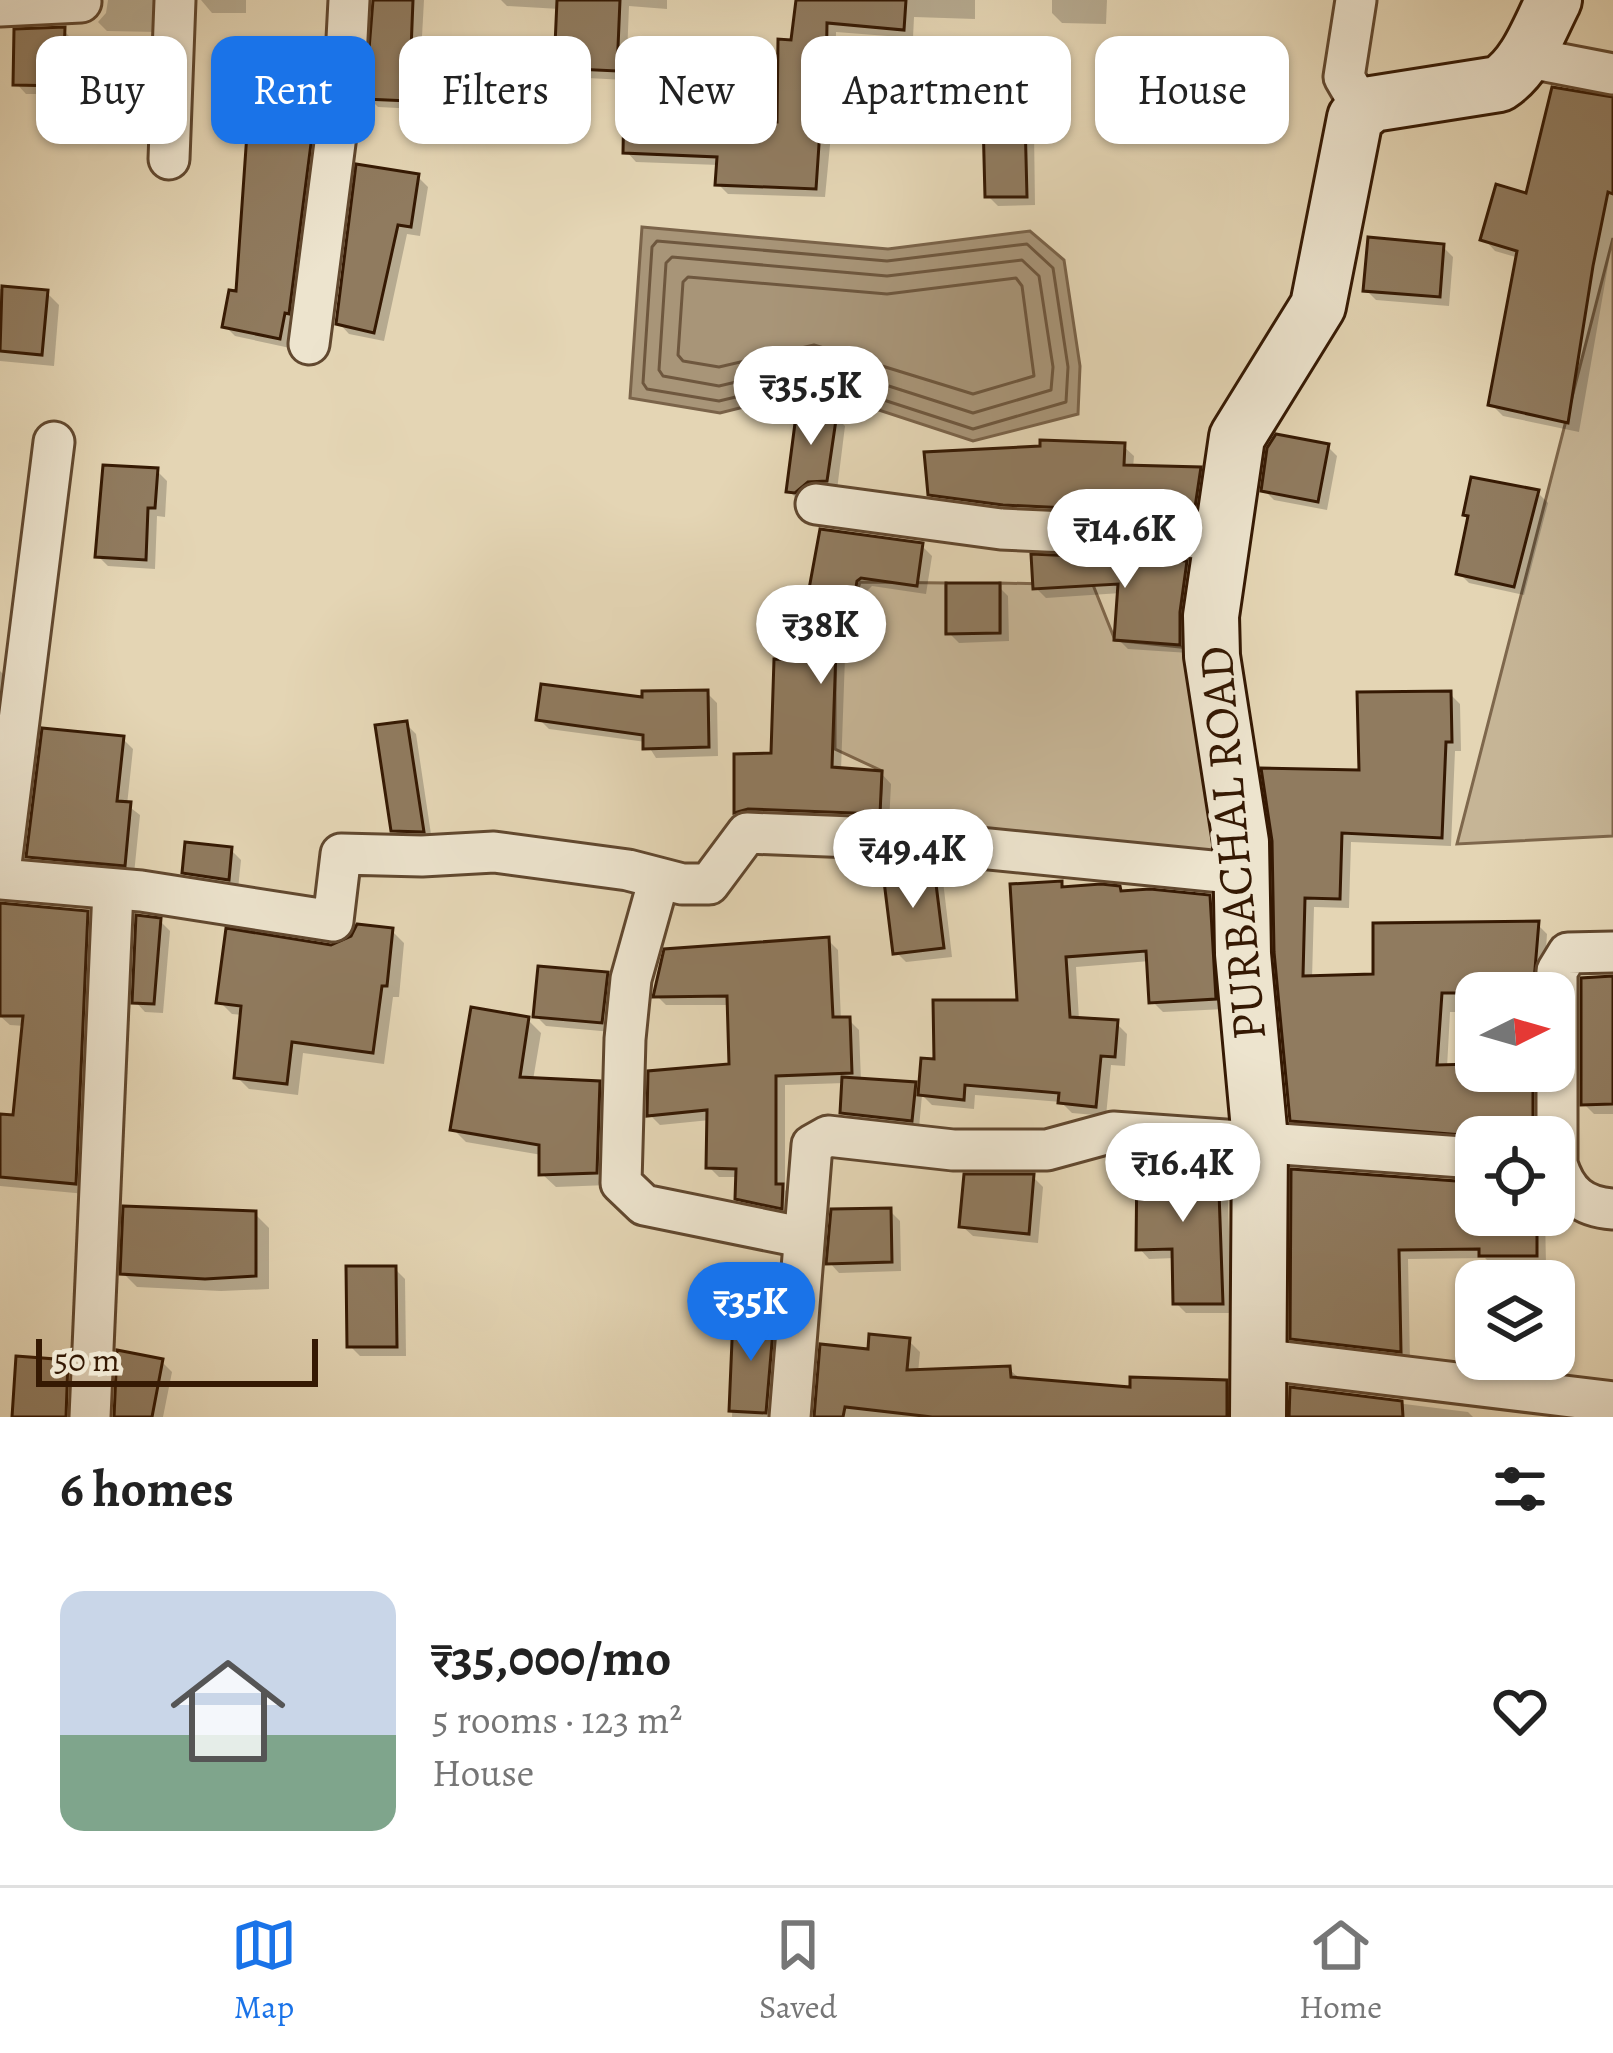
<!DOCTYPE html>
<html lang="en">
<head>
<meta charset="utf-8">
<style>
	body { margin:0; font-family:Alegreya,serif; background:#f6f6f6; color:#222; height:100vh; display:flex; flex-direction:column; font-size:45px; white-space:nowrap }
	* { box-sizing:border-box; margin:0 }
	p { font-size:39px; color:#767676 }
	.icon { flex:none; width:66px; height:66px; fill:none; stroke:currentColor; stroke-width:2; stroke-linecap:round; stroke-linejoin:round }
	.map { position:relative; height:1417px; overflow:hidden }
	.sheet { display:flex; flex-direction:column; background:#fff; flex:1 }
	.sheet>* { flex:none }
	.banner { position:absolute; left:36px; top:36px; width:1542px; height:108px; display:flex; gap:24px }
	.needle { width:78px; rotate:85deg }
	.buttons { position:absolute; left:1455px; top:972px; display:grid; gap:24px }
	.buttons a { display:grid; place-items:center; width:120px; height:120px; border-radius:24px; background:#fff; box-shadow:0 3px 9px #0004; font-size:60px }
	.scale { position:absolute; left:36px; bottom:30px; width:282px; box-sizing:border-box; padding-left:12px; border:6px solid #351903; border-top:0; font-size:33px; line-height:42px; white-space:nowrap; color:#351903; -webkit-text-stroke:9px #ede4ce; paint-order:stroke }
	.price { position:absolute; translate:-50% -102px; padding:0 27px; border-radius:42px; background:#fff; color:#222; font-size:39px; line-height:78px; filter:drop-shadow(0 3px 6px #0008) }
	.price::after { content:''; position:absolute; left:50%; top:72px; width:36px; height:27px; margin-left:-18px; background:inherit; clip-path:polygon(0 0,100% 0,50% 100%) }
	.price.active { background:#1a73e8; color:#fff }
	ul { padding:0; list-style:none }
	li { display:flex; align-items:center; gap:36px; height:300px; padding:0 60px }
	li span { display:grid; place-items:center; flex:none; width:336px; height:240px; border-radius:24px; color:#555 }
	li>.icon { margin-inline-start:auto }
	span .icon { width:144px; height:144px; fill:#fffc; stroke-width:1 }
	li b { font-size:51px }
	h2 { display:flex; justify-content:space-between; align-items:center; height:144px; padding:0 60px; font-size:51px }
	.chip { padding:0 42px; border-radius:24px; background:#fff; box-shadow:0 3px 9px #0004; font-size:42px; line-height:108px }
	.chip.active { background:#1a73e8; color:#fff }
	.tabs { display:flex; justify-content:space-around; align-items:center; height:168px; border-top:3px solid #e0e0e0; background:#fff; font-size:33px; color:#767676 }
	.tabs a { display:grid; justify-items:center; gap:6px }
	.tabs .active { color:#1a73e8 }
	.map>svg:first-child { display:block }
	.green { fill:#c6b596; stroke:#7e674c; stroke-width:3 }
	.water { fill:#a89578; stroke:#7a6349; stroke-width:3 }
	.shadow { fill:#0003 }
	.lines { fill:none; stroke-linecap:round; stroke-linejoin:round }
	.shore { stroke:#6e573e; stroke-width:3 }
	.building { fill:#907b5f; stroke:#351903; stroke-width:3 }
	.street-casing { stroke:#61482f; stroke-width:45 }
	.secondary-casing { stroke:#351903; stroke-width:60 }
	.street { stroke:#ede4ce; stroke-width:39 }
	.secondary { stroke:#ede4ce; stroke-width:54 }
	.labels { text-anchor:middle; dominant-baseline:central; stroke-width:12; stroke-linejoin:round; paint-order:stroke }
	.street-label { font-size:48px; fill:#351903; stroke:#ede4ce }
</style>
</head>
<body>
<div class="map">
<svg width="1613" height="1417" viewBox="0 0 1613 1417">
	<rect width="100%" height="100%" fill="#e4d5b4"/>
	<filter id="stains"><feTurbulence type="fractalNoise" baseFrequency=".00167" numOctaves="4"/><feColorMatrix values="0 0 0 0 .2 0 0 0 0 .09 0 0 0 0 .02 0 0 0 .5 -.17"/></filter>
	<radialGradient id="worn" r=".72"><stop offset=".6" stop-color="#630" stop-opacity="0"/><stop offset="1" stop-color="#630" stop-opacity=".3"/></radialGradient>
	<g class="green">
		<path d="M 1613,238 L 1613,836 L 1457,844 Z"/>
		<path d="M 860,582 L 946,583 L 946,633 L 1000,632 L 1000,583 L 1093,585 L 1115,640 L 1208,650 L 1242,873 L 879,825 L 882,771 L 835,749 L 835,662 Z"/>
	</g>
	<path class="water" d="M 642,227 L 888,249 L 1030,231 L 1064,260 L 1080,366 L 1078,414 L 973,441 L 815,389 L 720,413 L 630,398 Z"/>
	<g class="shadow">
		<path d="M 108,0 L 163,0 L 159,32 L 107,31 L 98,22 L 106,13 Z"/>
		<path d="M 201,0 L 246,0 L 246,13 L 212,13 Z"/>
		<path d="M 376,0 L 424,0 L 418,109 L 378,107 L 368,97 Z"/>
		<path d="M 501,0 L 667,0 L 667,9 L 629,6 L 626,80 L 567,77 L 557,67 L 560,9 L 507,6 Z"/>
		<path d="M 799,0 L 975,0 L 975,19 L 914,17 L 913,38 L 836,32 L 835,93 L 825,197 L 728,194 L 718,184 L 719,165 L 636,162 L 626,151 L 675,105 L 685,119 L 780,125 Z"/>
		<path d="M 1052,0 L 1107,0 L 1106,24 L 1062,23 L 1052,13 Z"/>
		<path d="M 63,30 L 73,40 L 72,94 L 26,94 L 16,83 Z"/>
		<path d="M 317,85 L 327,95 L 290,348 L 235,336 L 225,326 Z"/>
		<path d="M 1613,100 L 1613,237 L 1579,432 L 1503,416 L 1491,404 L 1519,258 L 1495,251 L 1484,239 L 1529,196 Z"/>
		<path d="M 1024,121 L 1034,131 L 1035,205 L 998,206 L 988,196 Z"/>
		<path d="M 418,177 L 428,187 L 420,236 L 407,234 L 384,341 L 349,334 L 339,323 Z"/>
		<path d="M 1443,247 L 1453,257 L 1449,306 L 1376,300 L 1366,290 Z"/>
		<path d="M 0,289 L 47,293 L 59,305 L 54,366 L 0,361 Z"/>
		<path d="M 835,416 L 845,426 L 837,490 L 799,501 L 789,491 Z"/>
		<path d="M 1123,446 L 1134,456 L 1133,468 L 1199,470 L 1209,480 L 1203,522 L 1015,514 L 941,504 L 931,494 Z"/>
		<path d="M 1327,446 L 1337,456 L 1327,510 L 1274,500 L 1264,490 Z"/>
		<path d="M 157,471 L 167,481 L 165,517 L 157,516 L 155,569 L 108,566 L 98,556 Z"/>
		<path d="M 1538,493 L 1548,503 L 1524,595 L 1469,583 L 1459,573 Z"/>
		<path d="M 823,532 L 922,546 L 932,556 L 926,594 L 872,586 L 866,592 L 854,659 L 845,657 L 841,771 L 881,773 L 891,784 L 889,823 L 747,821 L 737,812 L 774,756 L 799,663 Z"/>
		<path d="M 1186,564 L 1196,574 L 1189,653 L 1128,649 L 1118,639 L 1121,593 L 1046,598 L 1036,588 Z"/>
		<path d="M 998,586 L 1008,596 L 1009,641 L 959,643 L 949,633 Z"/>
		<path d="M 0,671 L 7,678 L 0,730 Z"/>
		<path d="M 707,693 L 717,703 L 718,756 L 656,758 L 646,742 L 549,729 L 539,719 Z"/>
		<path d="M 1450,694 L 1460,704 L 1461,751 L 1455,751 L 1451,846 L 1351,842 L 1349,908 L 1314,907 L 1312,979 L 1376,976 L 1537,924 L 1547,934 L 1543,993 L 1476,993 L 1476,1012 L 1450,1012 L 1447,1068 L 1472,1067 L 1483,1078 L 1532,1076 L 1542,1086 L 1543,1137 L 1476,1137 L 1476,1142 L 1303,1130 L 1293,1119 L 1277,952 L 1362,773 Z"/>
		<path d="M 406,724 L 416,734 L 432,841 L 404,840 L 394,830 Z"/>
		<path d="M 123,739 L 133,749 L 127,805 L 140,815 L 134,874 L 39,866 L 29,856 Z"/>
		<path d="M 231,850 L 241,860 L 238,889 L 195,882 L 185,872 Z"/>
		<path d="M 932,871 L 943,881 L 952,957 L 906,962 L 896,952 Z"/>
		<path d="M 1061,884 L 1067,890 L 1209,898 L 1220,909 L 1225,1009 L 1163,1012 L 1152,1001 L 1150,961 L 1076,967 L 1079,1020 L 1116,1023 L 1127,1034 L 1125,1066 L 1111,1065 L 1106,1116 L 1072,1113 L 1061,1102 L 975,1095 L 974,1109 L 932,1105 L 922,1095 L 919,1128 L 851,1120 L 843,1112 L 845,1083 L 785,1085 L 785,1190 L 792,1197 L 791,1217 L 748,1208 L 738,1198 L 738,1177 L 719,1177 L 709,1167 L 710,1120 L 660,1125 L 650,1115 L 732,1067 L 730,1005 L 666,1005 L 657,996 L 828,940 L 838,950 L 841,1020 L 849,1020 L 859,1030 L 861,1081 L 914,1085 L 921,1092 L 937,1063 L 1020,1003 Z"/>
		<path d="M 0,906 L 87,914 L 98,925 L 86,1194 L 0,1186 L 0,1117 L 16,1118 L 25,1026 L 10,1025 L 0,1016 Z"/>
		<path d="M 160,921 L 170,931 L 163,1013 L 145,1012 L 135,1001 Z"/>
		<path d="M 392,931 L 404,943 L 399,997 L 393,997 L 384,1064 L 303,1053 L 298,1095 L 249,1089 L 237,1077 L 243,1015 L 232,1014 L 219,1001 L 331,948 Z"/>
		<path d="M 607,975 L 617,985 L 612,1032 L 546,1026 L 536,1016 Z"/>
		<path d="M 1613,979 L 1613,1114 L 1594,1114 L 1584,1104 Z"/>
		<path d="M 528,1020 L 541,1033 L 533,1080 L 598,1084 L 612,1097 L 609,1185 L 556,1187 L 542,1174 L 542,1155 L 466,1142 L 453,1129 Z"/>
		<path d="M 1217,1166 L 1227,1177 L 1232,1313 L 1186,1313 L 1176,1303 L 1175,1258 L 1149,1259 L 1139,1248 Z"/>
		<path d="M 1294,1172 L 1476,1184 L 1476,1215 L 1545,1215 L 1546,1265 L 1492,1265 L 1485,1258 L 1408,1259 L 1410,1361 L 1303,1348 L 1293,1337 Z"/>
		<path d="M 1033,1177 L 1043,1187 L 1038,1243 L 973,1236 L 962,1226 Z"/>
		<path d="M 890,1211 L 900,1221 L 901,1271 L 839,1273 L 830,1263 Z"/>
		<path d="M 255,1214 L 269,1228 L 269,1289 L 221,1291 L 137,1287 L 123,1273 Z"/>
		<path d="M 395,1269 L 405,1279 L 406,1356 L 360,1356 L 350,1346 Z"/>
		<path d="M 736,1320 L 773,1322 L 784,1333 L 777,1417 L 732,1417 Z"/>
		<path d="M 909,1341 L 920,1352 L 918,1373 L 1009,1369 L 1022,1381 L 1132,1390 L 1225,1383 L 1237,1394 L 1237,1417 L 817,1417 L 823,1347 L 870,1353 Z"/>
		<path d="M 120,1354 L 162,1362 L 172,1372 L 163,1417 L 117,1417 Z"/>
		<path d="M 19,1360 L 67,1363 L 77,1373 L 77,1417 L 15,1417 Z"/>
		<path d="M 1293,1390 L 1468,1412 L 1473,1417 L 1292,1417 Z"/>
	</g>
	<g class="lines">
		<g class="shore">
			<path d="M 657,241 L 887,261 L 1027,244 L 1053,268 L 1068,367 L 1066,402 L 973,429 L 816,378 L 719,401 L 647,389 L 643,383 L 652,247 Z"/>
			<path d="M 672,257 L 887,276 L 1022,260 L 1039,276 L 1053,367 L 1051,390 L 973,413 L 817,363 L 719,386 L 663,376 L 659,370 L 666,263 Z"/>
			<path d="M 688,277 L 887,294 L 1016,278 L 1022,286 L 1034,376 L 973,394 L 814,345 L 719,367 L 683,361 L 678,355 L 683,282 Z"/>
		</g>
	</g>
	<g class="building">
		<path d="M 373,0 L 413,0 L 409,101 L 365,99 Z"/>
		<path d="M 557,0 L 620,0 L 617,71 L 554,68 Z"/>
		<path d="M 796,0 L 906,0 L 904,30 L 827,23 L 826,85 L 823,85 L 816,189 L 715,185 L 717,157 L 623,153 L 624,99 L 676,102 L 676,116 L 777,122 L 778,39 L 791,40 Z"/>
		<path d="M 65,27 L 63,86 L 13,85 L 14,29 Z"/>
		<path d="M 251,76 L 319,82 L 289,314 L 285,313 L 280,339 L 222,327 L 229,290 L 236,291 Z"/>
		<path d="M 1552,87 L 1613,97 L 1613,194 L 1608,192 L 1593,266 L 1568,423 L 1488,405 L 1517,251 L 1480,240 L 1496,184 L 1526,193 Z"/>
		<path d="M 1025,118 L 1027,197 L 985,197 L 983,119 Z"/>
		<path d="M 356,164 L 419,174 L 411,227 L 398,225 L 374,333 L 336,324 Z"/>
		<path d="M 1368,237 L 1444,244 L 1440,297 L 1363,291 Z"/>
		<path d="M 2,286 L 48,290 L 42,355 L 0,351 Z"/>
		<path d="M 797,408 L 837,413 L 827,481 L 808,482 L 795,493 L 786,492 Z"/>
		<path d="M 1276,434 L 1329,444 L 1318,502 L 1261,491 L 1267,448 Z"/>
		<path d="M 1040,440 L 1125,443 L 1124,465 L 1201,467 L 1194,514 L 1003,505 L 928,495 L 924,452 L 1040,446 Z"/>
		<path d="M 103,465 L 158,468 L 155,508 L 148,508 L 146,560 L 95,557 Z"/>
		<path d="M 1471,477 L 1539,490 L 1514,587 L 1456,574 L 1468,516 L 1463,515 Z"/>
		<path d="M 820,529 L 923,543 L 917,586 L 861,578 L 857,581 L 845,650 L 836,649 L 832,767 L 882,771 L 880,814 L 748,809 L 734,813 L 734,754 L 771,753 L 774,659 L 796,660 Z"/>
		<path d="M 1031,554 L 1187,561 L 1180,612 L 1180,645 L 1114,640 L 1118,584 L 1033,589 Z"/>
		<path d="M 946,583 L 1000,583 L 1000,633 L 946,634 Z"/>
		<path d="M 541,684 L 642,697 L 642,691 L 708,690 L 709,747 L 643,749 L 643,735 L 536,720 Z"/>
		<path d="M 1451,691 L 1452,742 L 1446,742 L 1442,838 L 1342,833 L 1340,899 L 1305,898 L 1303,976 L 1373,974 L 1373,923 L 1539,921 L 1533,993 L 1442,993 L 1437,1065 L 1473,1064 L 1474,1075 L 1533,1073 L 1533,1137 L 1487,1137 L 1290,1121 L 1274,952 L 1272,841 L 1261,768 L 1359,770 L 1357,692 Z"/>
		<path d="M 407,721 L 424,832 L 391,831 L 375,725 Z"/>
		<path d="M 42,728 L 124,736 L 117,801 L 131,802 L 125,866 L 26,857 Z"/>
		<path d="M 185,842 L 232,847 L 229,880 L 182,873 Z"/>
		<path d="M 934,868 L 944,948 L 893,954 L 883,873 Z"/>
		<path d="M 1062,881 L 1062,887 L 1101,884 L 1120,886 L 1121,891 L 1150,889 L 1210,895 L 1216,999 L 1149,1003 L 1146,951 L 1066,957 L 1070,1017 L 1118,1020 L 1115,1057 L 1101,1056 L 1096,1107 L 1058,1103 L 1059,1093 L 965,1085 L 964,1100 L 918,1095 L 921,1058 L 934,1059 L 933,1000 L 1017,1000 L 1010,884 Z"/>
		<path d="M 0,903 L 88,911 L 76,1184 L 0,1177 L 0,1114 L 13,1115 L 23,1016 L 0,1016 Z"/>
		<path d="M 136,915 L 161,918 L 154,1004 L 132,1003 Z"/>
		<path d="M 357,924 L 393,928 L 387,986 L 382,986 L 373,1053 L 292,1042 L 287,1084 L 234,1078 L 241,1006 L 216,1003 L 226,928 L 331,945 L 351,936 Z"/>
		<path d="M 829,937 L 833,1017 L 850,1017 L 852,1073 L 776,1076 L 776,1184 L 783,1184 L 782,1209 L 735,1199 L 736,1169 L 706,1168 L 707,1110 L 647,1116 L 648,1071 L 729,1064 L 727,996 L 653,997 L 664,949 Z"/>
		<path d="M 538,966 L 608,972 L 602,1023 L 533,1017 Z"/>
		<path d="M 1613,976 L 1613,1104 L 1581,1105 L 1581,978 Z"/>
		<path d="M 471,1007 L 529,1017 L 520,1077 L 600,1081 L 597,1173 L 539,1175 L 539,1145 L 450,1130 Z"/>
		<path d="M 842,1077 L 916,1082 L 912,1121 L 840,1113 Z"/>
		<path d="M 1137,1158 L 1218,1164 L 1223,1304 L 1173,1304 L 1172,1249 L 1136,1250 Z"/>
		<path d="M 1291,1169 L 1470,1182 L 1471,1215 L 1537,1215 L 1537,1256 L 1479,1256 L 1479,1249 L 1399,1250 L 1401,1352 L 1290,1339 Z"/>
		<path d="M 964,1174 L 1034,1174 L 1029,1234 L 959,1227 Z"/>
		<path d="M 123,1206 L 256,1211 L 256,1276 L 205,1279 L 120,1274 Z"/>
		<path d="M 891,1208 L 892,1262 L 826,1264 L 831,1209 Z"/>
		<path d="M 346,1266 L 396,1266 L 397,1347 L 347,1347 Z"/>
		<path d="M 733,1317 L 774,1319 L 766,1413 L 729,1411 Z"/>
		<path d="M 869,1334 L 910,1338 L 907,1370 L 1010,1366 L 1011,1377 L 1130,1387 L 1130,1377 L 1227,1380 L 1227,1417 L 932,1417 L 845,1407 L 843,1417 L 814,1417 L 820,1344 L 868,1349 Z"/>
		<path d="M 117,1350 L 163,1359 L 152,1417 L 114,1417 Z"/>
		<path d="M 16,1356 L 68,1360 L 66,1417 L 12,1417 Z"/>
		<path d="M 1290,1387 L 1402,1401 L 1403,1417 L 1289,1417 Z"/>
	</g>
	<g class="lines">
		<defs>
			<g id="street">
				<path d="M 1356,0 L 1344,77 L 1362,108"/>
				<path d="M 0,6 L 81,2"/>
				<path d="M 1525,57 L 1613,74"/>
				<path d="M 169,159 L 175,0"/>
				<path d="M 309,344 L 346,58 L 349,0"/>
				<path d="M 816,504 L 1001,529 L 1222,539"/>
				<path d="M 0,872 L 54,442"/>
				<path d="M 0,879 L 141,891 L 333,921 L 341,854 L 422,856 L 494,852 L 628,870 L 682,884 L 709,884 L 747,833 L 879,838 L 1242,874"/>
				<path d="M 659,879 L 631,979 L 625,1039 L 621,1183 L 644,1205 L 801,1237"/>
				<path d="M 1613,952 L 1568,953 L 1557,971 L 1557,1164 C 1566,1193 1582,1207 1613,1209"/>
				<path d="M 1258,1359 L 1613,1402"/>
				<path d="M 90,1417 L 113,890"/>
				<path d="M 790,1417 L 812,1145 L 828,1136 L 953,1150 L 1047,1150 L 1113,1132 L 1476,1158"/>
			</g>
			<path id="secondary" d="M 1258,1417 L 1260,1140 L 1243,954 L 1241,842 L 1212,656 L 1211,616 L 1237,437 L 1318,306 L 1355,118 L 1372,104 L 1499,84 C 1527,66 1539,29 1554,0"/>
		</defs>
		<use href="#street" class="street-casing"/>
		<use href="#secondary" class="secondary-casing"/>
		<use href="#street" class="street"/>
		<use href="#secondary" class="secondary"/>
	</g>
	<g class="labels">
		<g class="street-label">
			<text transform="translate(1232 843) rotate(-95)">PURBACHAL ROAD</text>
		</g>
	</g>
	<rect width="100%" height="100%" filter="url(#stains)"/>
	<rect width="100%" height="100%" fill="url(#worn)"/>
</svg>
<div class="buttons">
<a><svg class="needle" viewBox="-14 -14 28 28"><path d="M0-13l5 13h-10z" fill="#e53935"/><path d="M0 13l5-13h-10z" fill="#767676"/></svg></a>
<a><svg class="icon" aria-label="locate" viewBox="0 0 24 24"><circle cx="12" cy="12" r="6"/><path d="M12 2v4M12 18v4M2 12h4M18 12h4"/></svg></a>
<a><svg class="icon" aria-label="layers" viewBox="0 0 24 24"><path d="M12 4l9 5-9 5-9-5zM3 14l9 5 9-5"/></svg></a>
</div>
<div class="scale">50 m</div>
<b class="price" style="left:811px;top:448px">₹35.5K</b>
<b class="price" style="left:1125px;top:591px">₹14.6K</b>
<b class="price" style="left:821px;top:687px">₹38K</b>
<b class="price" style="left:913px;top:911px">₹49.4K</b>
<b class="price" style="left:1183px;top:1225px">₹16.4K</b>
<b class="price active" style="left:751px;top:1364px">₹35K</b>
<div class="banner">
<a class="chip">Buy</a>
<a class="chip active">Rent</a>
<a class="chip">Filters</a>
<a class="chip">New</a>
<a class="chip">Apartment</a>
<a class="chip">House</a>
</div>
</div>
<section class="sheet">
<h2>6 homes<svg class="icon" aria-label="filters" viewBox="0 0 24 24"><path d="M4 7h16M4 17h16"/><circle cx="9" cy="7" r="2"/><circle cx="15" cy="17" r="2"/></svg></h2>
<ul>
<li><span style="background:linear-gradient(#c9d6e8 60%,#7fa58c 0)"><svg class="icon" aria-label="home" viewBox="0 0 24 24"><path d="M3 11l9-7 9 7M6 9v11h12V9"/></svg></span><div><b>₹35,000/mo</b><p>5 rooms · 123 m²</p><p>House</p></div><svg class="icon" aria-label="heart" viewBox="0 0 24 24"><path d="M12 20l-8-8c-3-5 5-10 8-4 3-6 11-1 8 4z"/></svg></li>
</ul>
</section>
<nav class="tabs">
<a class="active"><svg class="icon" aria-label="map" viewBox="0 0 24 24"><path d="M3 6l6-2 6 2 6-2v14l-6 2-6-2-6 2zM9 4v14M15 6v14"/></svg>Map</a>
<a><svg class="icon" aria-label="saved" viewBox="0 0 24 24"><path d="M7 4h10v16l-5-4-5 4z"/></svg>Saved</a>
<a><svg class="icon" aria-label="home" viewBox="0 0 24 24"><path d="M3 11l9-7 9 7M6 9v11h12V9"/></svg>Home</a>
</nav>
</body>
</html>
